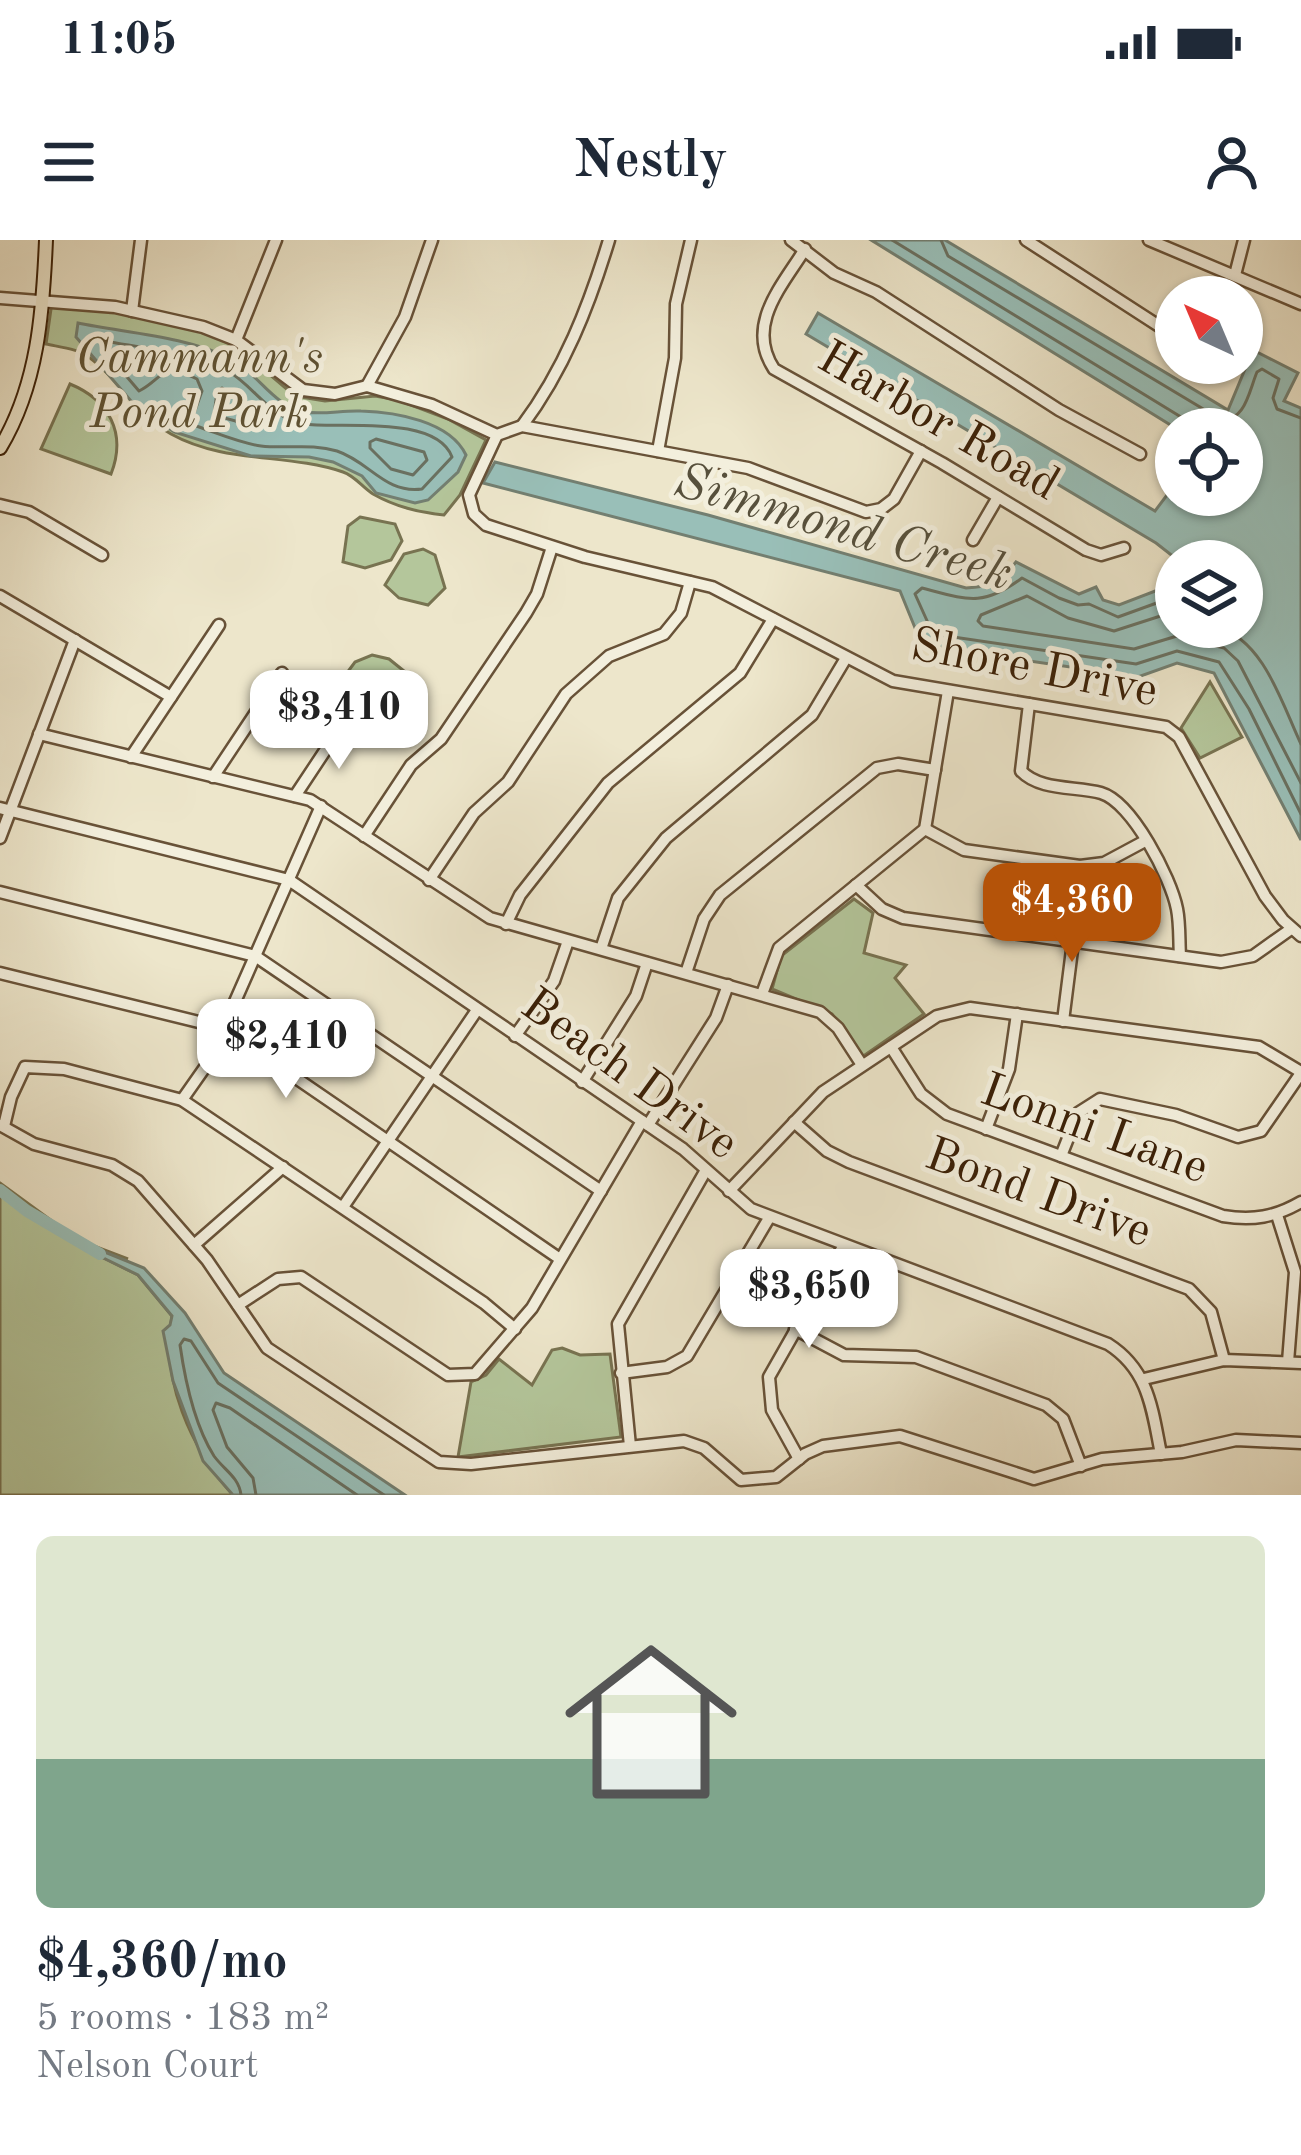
<!DOCTYPE html>
<html lang="en">
<head>
<meta charset="utf-8">
<style>
	body { margin:0; font-family:"Old Standard TT",serif; background:#f6f6f7; color:#1f2937; height:100vh; display:flex; flex-direction:column; font-size:45px; white-space:nowrap }
	* { box-sizing:border-box; margin:0 }
	p { font-size:39px; color:#747a83 }
	.icon { flex:none; width:66px; height:66px; fill:none; stroke:currentColor; stroke-width:2; stroke-linecap:round; stroke-linejoin:round }
	.map { position:relative; height:1255px; overflow:hidden }
	.side { display:flex; flex-direction:column; background:#fff; flex:1 }
	.side>* { flex:none }
	.needle { width:78px; rotate:316deg }
	.controls { position:absolute; left:1155px; top:36px; display:grid; gap:24px }
	.controls a { display:grid; place-items:center; width:108px; height:108px; border-radius:50%; background:#fff; box-shadow:0 3px 9px #0004; font-size:60px }
	.price { position:absolute; translate:-50% -102px; padding:0 27px; border-radius:24px; background:#fff; color:#222; font-size:39px; line-height:78px; filter:drop-shadow(0 3px 6px #0008) }
	.price::after { content:''; position:absolute; left:50%; top:72px; width:36px; height:27px; margin-left:-18px; background:inherit; clip-path:polygon(0 0,100% 0,50% 100%) }
	.price.current { background:#b45309; color:#fff }
	ul { padding:0; list-style:none }
	li { display:grid; align-content:center; gap:24px; height:636px; padding:0 36px }
	li span { display:grid; place-items:center; height:372px; border-radius:18px; color:#555 }
	li>.icon { margin-inline-start:auto }
	span .icon { width:216px; height:216px; fill:#fffc; stroke-width:1 }
	li b { font-size:51px }
	.status { display:flex; justify-content:space-between; align-items:center; height:84px; padding:0 60px; background:#fff; direction:ltr }
	.status svg { height:33px; fill:currentColor }
	header { display:flex; justify-content:space-between; align-items:center; height:156px; padding:0 36px; background:#fff; font-size:54px; font-weight:600 }
	.map>svg:first-child { display:block }
	.green { fill:#b4c69b; stroke:#787351; stroke-width:3 }
	.water { fill:#99bfb8; stroke:#737f71; stroke-width:3 }
	.lines { fill:none; stroke-linecap:round; stroke-linejoin:round }
	.shore { stroke:#6a7060; stroke-width:3 }
	.river { stroke:#99bfb8; stroke-width:12 }
	.minor-casing { stroke:#685238; stroke-width:15 }
	.major-casing { stroke:#3b2007; stroke-width:16 }
	.minor { stroke:#f3efdd; stroke-width:10 }
	.major { stroke:#ede6cb; stroke-width:12 }
	.labels { text-anchor:middle; dominant-baseline:central; stroke-width:10; stroke-linejoin:round; paint-order:stroke }
	.park-label { font-size:48px; font-style:italic; fill:#5f5233; stroke:#f3efdd }
	.street-label { font-size:48px; fill:#3b2007; stroke:#f3efdd }
	.water-label { font-size:51px; font-style:italic; fill:#57503c; stroke:#f3efdd }
</style>
</head>
<body>
<div class="status"><b>11:05</b><svg viewBox="0 0 49 12"><path d="M0 12V9h3v3zM5 12V6h3v6zM10 12V3h3v9zM15 12V0h3v12zM26 1h20v11H26zM47 4h2v5h-2z"/></svg></div>
<header><svg class="icon" aria-label="menu" viewBox="0 0 24 24"><path d="M4 6h16M4 12h16M4 18h16"/></svg>Nestly<svg class="icon" aria-label="person" viewBox="0 0 24 24"><circle cx="12" cy="8" r="4"/><path d="M4 21q1-7 8-7t8 7"/></svg></header>
<div class="map">
<svg width="1301" height="1255" viewBox="0 0 1301 1255">
	<rect width="100%" height="100%" fill="#ede6cb"/>
	<filter id="stains"><feTurbulence type="fractalNoise" baseFrequency=".00167" numOctaves="4"/><feColorMatrix values="0 0 0 0 .2 0 0 0 0 .09 0 0 0 0 .02 0 0 0 .5 -.17"/></filter>
	<radialGradient id="worn" r=".72"><stop offset=".6" stop-color="#630" stop-opacity="0"/><stop offset="1" stop-color="#630" stop-opacity=".3"/></radialGradient>
	<g class="green">
		<path d="M 52,62 L 80,63 L 224,96 L 295,156 L 325,161 L 375,156 L 398,160 L 448,179 L 486,200 L 460,255 L 444,275 C 418,272 396,267 373,254 C 362,247 355,236 343,232 C 287,213 225,224 171,194 C 137,175 120,140 90,118 C 80,109 59,107 46,104 Z"/>
		<path d="M 70,144 C 109,160 127,193 111,234 L 41,209 Z"/>
		<path d="M 360,277 L 395,284 L 402,301 L 391,320 L 365,328 L 343,322 L 348,286 Z"/>
		<path d="M 423,309 L 435,315 L 445,348 L 428,365 L 399,358 L 385,345 L 404,314 Z"/>
		<path d="M 372,415 L 389,419 L 409,435 L 379,474 L 369,477 L 335,449 L 355,422 Z"/>
		<path d="M 1210,442 L 1242,497 L 1200,518 L 1181,488 Z"/>
		<path d="M 854,659 L 873,673 L 864,713 L 906,725 L 895,738 L 924,774 L 862,817 L 832,774 L 772,749 L 781,716 Z"/>
		<path d="M 0,943 L 78,1000 L 128,1019 L 95,1008 L 88,1010 L 138,1035 L 172,1076 C 160,1140 191,1208 233,1255 L 0,1255 Z"/>
		<path d="M 562,1108 L 580,1115 L 610,1114 L 621,1197 L 458,1217 L 471,1142 L 486,1135 L 499,1119 L 532,1145 L 552,1110 Z"/>
	</g>
	<g class="water">
		<path d="M 871,0 L 945,0 L 1228,170 L 1253,110 L 1298,133 L 1284,161 L 1301,168 L 1301,600 L 1214,433 L 1177,423 L 1138,437 L 922,405 L 900,351 L 483,243 L 495,222 L 708,275 L 966,348 C 990,347 1001,342 1016,322 L 1079,354 L 1096,347 L 1103,360 L 1119,365 L 1171,345 L 1176,336 L 1176,387 L 1242,387 L 1242,321 L 1179,321 L 1156,303 L 806,94 L 818,73 L 1155,271 L 1176,243 L 1176,255 L 1242,255 L 1242,189 L 1177,189 Z"/>
		<path d="M 78,83 C 126,93 186,96 231,119 C 258,133 273,166 305,172 C 323,175 343,170 361,171 C 395,172 450,181 466,215 L 458,232 L 428,260 L 415,263 L 376,253 L 362,236 L 333,222 L 309,217 L 251,216 L 174,192 L 131,161 L 76,97 Z"/>
		<path d="M 95,1008 L 144,1028 L 185,1073 L 224,1133 L 405,1255 L 233,1255 L 203,1221 L 173,1141 L 163,1091 L 170,1085 L 172,1076 L 138,1035 L 85,1009 Z"/>
	</g>
	<g class="lines">
		<g class="shore">
			<path d="M 892,0 L 1181,177 L 1188,189"/>
			<path d="M 941,0 L 948,16 L 1220,179 C 1245,183 1249,151 1257,132 L 1262,129 L 1279,139 L 1273,158 L 1277,169 L 1301,178"/>
			<path d="M 110,102 C 148,109 194,112 228,131 C 255,147 270,178 304,184 C 338,189 436,174 452,217 L 422,249 C 385,254 370,222 337,211 C 311,203 287,209 261,206 C 239,203 217,193 196,186 L 192,179 L 202,151 L 197,139 C 161,120 162,140 139,151 L 104,110 L 104,104 Z"/>
			<path d="M 222,148 L 258,178 L 257,187 L 214,175 L 217,152 Z"/>
			<path d="M 376,199 L 424,212 L 427,220 L 413,235 L 391,229 L 370,208 L 370,202 Z"/>
			<path d="M 1176,356 L 1118,377 L 1089,364 L 1078,365 L 1059,358 L 1022,338 C 983,367 968,360 922,348 L 915,354 L 933,394 L 1136,424 L 1177,411 L 1219,422 L 1249,469 L 1301,574"/>
			<path d="M 1176,371 L 1114,391 L 1068,378 L 1027,356 L 981,375 L 978,381 L 983,386 L 1134,409 L 1177,396 L 1224,408 L 1238,421 L 1301,543"/>
			<path d="M 1217,387 C 1264,400 1282,464 1301,504"/>
			<path d="M 241,1255 C 239,1237 224,1230 214,1216 C 195,1186 185,1140 180,1105 L 184,1099 L 191,1101 L 218,1143 L 384,1255"/>
			<path d="M 256,1255 L 253,1238 L 227,1207 L 213,1170 L 216,1163 L 230,1168 L 357,1255"/>
		</g>
		<path class="river" d="M 0,950 L 27,971 L 100,1014"/>
		<defs>
			<g id="minor">
				<path d="M 791,0 L 834,33 L 876,52 L 1059,170 L 1140,214"/>
				<path d="M 1026,0 L 1176,97"/>
				<path d="M 1149,0 L 1301,64"/>
				<path d="M 805,9 C 782,46 745,85 774,129 L 942,223 L 1086,310 L 1101,315 L 1124,308"/>
				<path d="M 1235,35 L 1244,0"/>
				<path d="M 0,58 L 115,67 L 203,87 L 236,100 L 303,150 L 335,154 L 367,146 L 432,165 L 497,195 L 522,186 L 748,228 L 866,272 L 881,269 L 894,259 L 921,211"/>
				<path d="M 132,71 L 141,0"/>
				<path d="M 236,100 L 276,0"/>
				<path d="M 367,146 L 405,77 L 432,0"/>
				<path d="M 522,186 C 564,130 589,66 609,0"/>
				<path d="M 497,195 L 469,255 L 474,274 L 486,285 L 585,317 L 712,347 L 893,441 L 1166,487 L 1179,497 L 1265,656 L 1283,680 L 1301,696"/>
				<path d="M 658,211 L 675,118 L 676,64 L 691,0"/>
				<path d="M 0,265 L 29,272 L 102,315"/>
				<path d="M 973,300 L 998,257"/>
				<path d="M 0,356 L 171,457"/>
				<path d="M 1029,464 L 1021,531 C 1040,551 1076,546 1101,553 C 1132,562 1171,638 1177,669 C 1180,684 1179,701 1180,716"/>
				<path d="M 39,494 L 310,560 L 490,678 L 820,772 L 838,788 L 862,825"/>
				<path d="M 131,517 L 219,385"/>
				<path d="M 213,537 L 282,433"/>
				<path d="M 295,556 L 344,482"/>
				<path d="M 0,568 L 289,640 L 683,909 L 751,969 L 1108,1104 C 1149,1130 1152,1169 1161,1214"/>
				<path d="M 925,589 L 964,610 L 1080,626 L 1104,623 L 1145,601"/>
				<path d="M 364,596 L 411,525 L 441,499 L 526,373 L 537,354 L 552,307"/>
				<path d="M 0,598 L 75,400"/>
				<path d="M 429,640 L 474,573 L 508,542 L 566,454 L 609,416 L 664,394 L 681,373 L 690,342"/>
				<path d="M 856,645 L 882,669 L 903,678 L 1221,722 L 1253,716 L 1291,689"/>
				<path d="M 0,652 L 255,716 L 601,951"/>
				<path d="M 506,684 L 520,655 L 608,543 L 740,433 L 773,379"/>
				<path d="M 601,709 L 618,658 L 666,598 L 812,475 L 846,418"/>
				<path d="M 0,733 L 223,788 L 560,1019"/>
				<path d="M 686,733 L 704,679 L 720,655 L 877,528 L 898,524 L 935,530"/>
				<path d="M 762,754 L 779,708 L 925,589 L 948,451"/>
				<path d="M 1063,781 L 1073,702"/>
				<path d="M 515,796 L 554,741 L 568,701"/>
				<path d="M 891,807 L 921,854 L 947,874 L 1223,976 C 1253,981 1275,977 1301,962"/>
				<path d="M 582,842 L 636,756 L 647,723"/>
				<path d="M 182,860 L 208,823 L 321,566"/>
				<path d="M 794,882 L 827,911 L 849,922 L 1189,1049 L 1211,1072 L 1224,1120"/>
				<path d="M 0,885 L 34,904 L 112,925 L 138,941 L 207,1020 L 267,1108 L 439,1222 L 471,1224 L 684,1201 L 704,1208 L 741,1240 L 776,1237 L 805,1214 L 823,1206 L 900,1196 L 1034,1239 L 1102,1219 L 1182,1212 L 1236,1200 L 1301,1203"/>
				<path d="M 648,885 L 716,778 L 728,745"/>
				<path d="M 4,886 L 11,857 L 25,827 L 64,829 L 182,860 L 484,1063 L 515,1089"/>
				<path d="M 986,889 L 1009,829 L 1017,774"/>
				<path d="M 1061,916 L 1078,873 L 1100,859 L 1176,875 L 1238,897 L 1261,891 L 1301,833"/>
				<path d="M 729,951 L 823,852 L 937,776 L 970,768 L 1259,807 L 1301,832"/>
				<path d="M 343,967 L 477,770"/>
				<path d="M 1277,975 L 1295,1032 L 1288,1122"/>
				<path d="M 194,1005 L 283,927"/>
				<path d="M 238,1065 L 278,1039 L 301,1037 L 448,1135 L 475,1134 L 532,1068 L 642,881"/>
				<path d="M 795,1089 L 844,1115 L 916,1117 L 1046,1165 L 1063,1179 L 1081,1226"/>
				<path d="M 621,1133 L 667,1127 L 687,1116 L 769,978"/>
				<path d="M 1144,1139 L 1224,1120 L 1301,1123"/>
				<path d="M 630,1206 L 618,1084 L 706,930"/>
				<path d="M 799,1219 L 772,1170 L 769,1137 L 844,1005"/>
			</g>
			<path id="major" d="M 0,208 C 38,145 43,72 46,0"/>
		</defs>
		<use href="#minor" class="minor-casing"/>
		<use href="#major" class="major-casing"/>
		<use href="#minor" class="minor"/>
		<use href="#major" class="major"/>
	</g>
	<g class="labels">
		<g class="park-label">
			<text x="199" y="119">Cammann's<tspan x="199" dy="55">Pond Park</tspan></text>
		</g>
		<g class="street-label">
			<text transform="translate(938 182) rotate(30)">Harbor Road</text>
			<text transform="translate(1034 429) rotate(11)">Shore Drive</text>
			<text transform="translate(629 835) rotate(36)">Beach Drive</text>
			<text transform="translate(1094 890) rotate(20)">Lonni Lane</text>
			<text transform="translate(1038 954) rotate(20)">Bond Drive</text>
		</g>
		<g class="water-label">
			<text transform="translate(843 289) rotate(16)">Simmond Creek</text>
		</g>
	</g>
	<rect width="100%" height="100%" filter="url(#stains)"/>
	<rect width="100%" height="100%" fill="url(#worn)"/>
</svg>
<div class="controls">
<a><svg class="needle" viewBox="-14 -14 28 28"><path d="M0-13l5 13h-10z" fill="#e53935"/><path d="M0 13l5-13h-10z" fill="#747a83"/></svg></a>
<a><svg class="icon" aria-label="locate" viewBox="0 0 24 24"><circle cx="12" cy="12" r="6"/><path d="M12 2v4M12 18v4M2 12h4M18 12h4"/></svg></a>
<a><svg class="icon" aria-label="layers" viewBox="0 0 24 24"><path d="M12 4l9 5-9 5-9-5zM3 14l9 5 9-5"/></svg></a>
</div>
<b class="price" style="left:339px;top:532px">$3,410</b>
<b class="price current" style="left:1072px;top:725px">$4,360</b>
<b class="price" style="left:286px;top:861px">$2,410</b>
<b class="price" style="left:809px;top:1111px">$3,650</b>
</div>
<section class="side">
<ul>
<li><span style="background:linear-gradient(#dfe7d0 60%,#7fa58c 0)"><svg class="icon" aria-label="home" viewBox="0 0 24 24"><path d="M3 11l9-7 9 7M6 9v11h12V9"/></svg></span><div><b>$4,360/mo</b><p>5 rooms · 183 m²</p><p>Nelson Court</p></div></li>
</ul>
</section>
</body>
</html>
